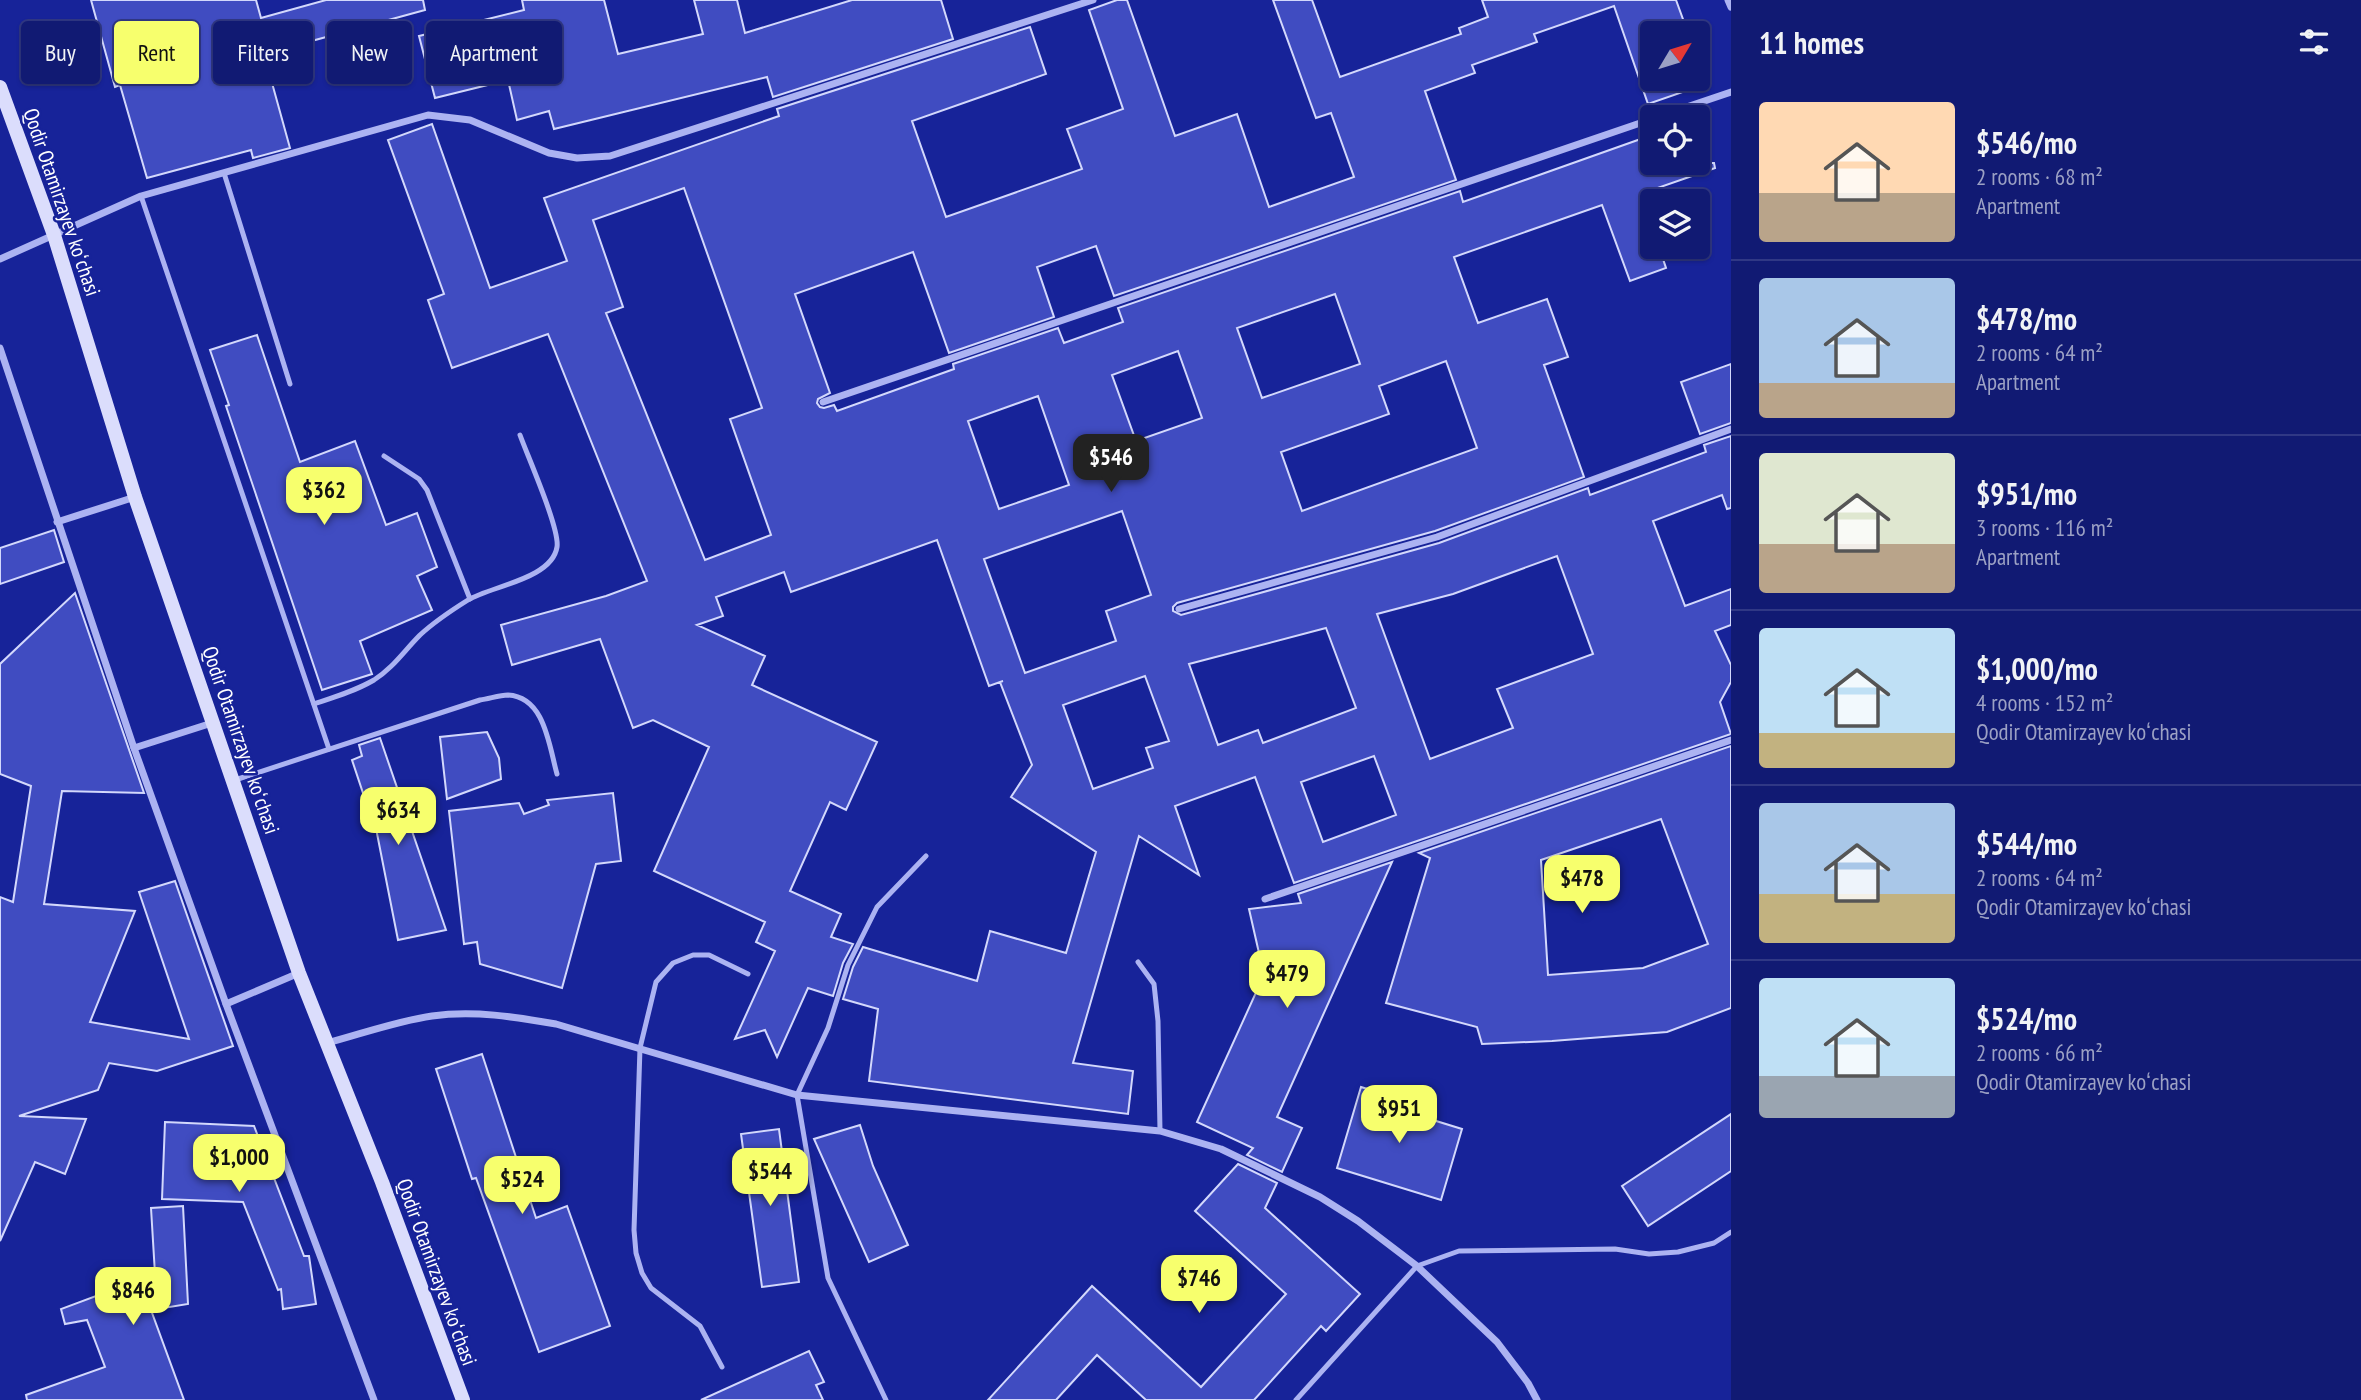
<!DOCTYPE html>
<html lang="en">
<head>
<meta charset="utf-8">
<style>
	body { margin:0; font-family:"PT Sans Narrow",sans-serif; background:#1a2378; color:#f1f3f6; height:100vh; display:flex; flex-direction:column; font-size:26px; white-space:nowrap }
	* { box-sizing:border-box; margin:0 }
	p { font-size:23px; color:#9ca1c4 }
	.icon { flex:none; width:38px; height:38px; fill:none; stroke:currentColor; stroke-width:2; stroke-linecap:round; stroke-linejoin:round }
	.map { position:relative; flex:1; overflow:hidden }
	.side { display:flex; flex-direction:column; background:#111a73; width:630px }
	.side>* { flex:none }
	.guide { position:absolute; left:21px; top:21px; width:665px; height:63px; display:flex; gap:14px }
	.needle { width:46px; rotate:52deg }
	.tools { position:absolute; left:1640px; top:21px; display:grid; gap:14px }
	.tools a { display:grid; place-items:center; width:70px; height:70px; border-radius:7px; background:#111a73; box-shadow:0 2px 5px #0004,0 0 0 2px #303885; font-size:35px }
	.price { position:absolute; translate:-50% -60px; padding:0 16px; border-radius:14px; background:#f7ff6d; color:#111; font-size:23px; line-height:46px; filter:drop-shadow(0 2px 4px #0008) }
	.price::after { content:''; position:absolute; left:50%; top:42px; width:21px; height:16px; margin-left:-10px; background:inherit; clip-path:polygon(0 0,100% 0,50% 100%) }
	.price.current { background:#222; color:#fff }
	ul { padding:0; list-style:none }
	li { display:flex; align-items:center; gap:21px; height:175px; padding:0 28px }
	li+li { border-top:2px solid #303885 }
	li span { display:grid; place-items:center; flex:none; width:196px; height:140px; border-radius:7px; color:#555 }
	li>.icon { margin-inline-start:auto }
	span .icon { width:84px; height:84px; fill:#fffc; stroke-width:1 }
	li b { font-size:30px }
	h2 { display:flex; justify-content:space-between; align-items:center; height:84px; padding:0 28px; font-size:30px }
	.pill { padding:0 24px; border-radius:7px; background:#111a73; box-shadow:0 2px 5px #0004,0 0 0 2px #303885; font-size:24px; line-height:63px }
	.pill.current { background:#f7ff6d; color:#111 }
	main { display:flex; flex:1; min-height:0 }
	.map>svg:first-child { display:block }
	.building { fill:#404cc1; stroke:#d3d8fc; stroke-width:2; fill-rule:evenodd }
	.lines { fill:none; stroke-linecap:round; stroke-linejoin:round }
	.lane { stroke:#acb3f2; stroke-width:5 }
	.street { stroke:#acb3f2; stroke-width:7 }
	.secondary { stroke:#dbddfc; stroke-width:14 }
	.labels { text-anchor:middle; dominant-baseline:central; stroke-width:5; stroke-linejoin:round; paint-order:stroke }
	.street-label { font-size:21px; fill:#fff; stroke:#172399 }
</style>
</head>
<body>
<main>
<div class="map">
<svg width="1731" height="1400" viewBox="0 0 1731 1400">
	<rect width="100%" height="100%" fill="#172399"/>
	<g class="building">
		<path d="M 91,0 L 256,0 L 261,18 L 326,0 L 423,0 L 425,10 L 264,54 L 290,148 L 253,158 L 251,150 L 147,178 L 120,85 L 115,87 Z"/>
		<path d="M 522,0 L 604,0 L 618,54 L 703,34 L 694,0 L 737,0 L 745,33 L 852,0 L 941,0 L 953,39 L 773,97 L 767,77 L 554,129 L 549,111 L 517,120 L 508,80 L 435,98 L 419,36 L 524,10 Z"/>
		<path d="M 1117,0 L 1127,0 L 1175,136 L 1237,114 L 1269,207 L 1354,177 L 1331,113 L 1316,118 L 1273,0 L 1312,0 L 1340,77 L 1461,34 L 1459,28 L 1488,17 L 1482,0 L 1676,0 L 1688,33 L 1652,33 L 1652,79 L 1698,79 L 1698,60 L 1706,84 L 1648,104 L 1614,6 L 1534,34 L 1537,42 L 1472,65 L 1475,73 L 1425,91 L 1456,180 L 1114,296 L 1096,246 L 1037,267 L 1054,317 L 949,353 L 913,252 L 795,294 L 830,393 L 818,399 L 817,403 L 820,407 L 824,408 L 834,405 L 837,411 L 954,369 L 953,364 L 1058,328 L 1064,343 L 1123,322 L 1118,308 L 1460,191 L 1463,202 L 1652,135 L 1652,163 L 1714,163 L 1715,168 L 1640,194 L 1652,228 L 1652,247 L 1659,247 L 1666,268 L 1630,281 L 1602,205 L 1454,257 L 1478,323 L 1547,299 L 1568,357 L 1544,365 L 1584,477 L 1435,531 L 1177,603 L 1173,607 L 1173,611 L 1181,615 L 1439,543 L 1588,488 L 1590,495 L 1706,452 L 1704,445 L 1731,436 L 1731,508 L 1727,509 L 1722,495 L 1653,521 L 1685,606 L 1731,589 L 1731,625 L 1715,631 L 1731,665 L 1731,682 L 1720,702 L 1731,734 L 1294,883 L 1255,777 L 1175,806 L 1199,875 L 1139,836 L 1073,1063 L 1133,1071 L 1128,1114 L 869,1081 L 878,1009 L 843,999 L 853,967 L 863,947 L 977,981 L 990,931 L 1066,953 L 1096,852 L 1011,797 L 1032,765 L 1000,682 L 1003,681 L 989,686 L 937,540 L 791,592 L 784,572 L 716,597 L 723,616 L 697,625 L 765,656 L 752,685 L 877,742 L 846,810 L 830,802 L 790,891 L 841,914 L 831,937 L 853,944 L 843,963 L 833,996 L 808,988 L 777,1057 L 765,1030 L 735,1039 L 775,951 L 756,942 L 765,922 L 654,871 L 709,747 L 653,720 L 633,728 L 600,639 L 512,665 L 501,625 L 606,596 L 647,581 L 548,334 L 452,368 L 428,300 L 444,294 L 388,140 L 432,124 L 490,288 L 567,261 L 544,198 L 779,116 L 777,109 L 1030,27 L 1046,74 L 912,121 L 946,217 L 1082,169 L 1067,129 L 1123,109 L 1089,10 ZM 684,188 L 762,408 L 730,419 L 771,535 L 705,560 L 606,313 L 623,307 L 593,220 ZM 1335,294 L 1360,364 L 1262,398 L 1237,328 ZM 1178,351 L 1202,418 L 1136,441 L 1112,375 ZM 1446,361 L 1477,448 L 1302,511 L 1281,452 L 1389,414 L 1379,386 ZM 1038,396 L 1069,485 L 999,509 L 968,421 ZM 1122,511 L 1151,595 L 1106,611 L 1116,641 L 1025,673 L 984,559 ZM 1557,556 L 1593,654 L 1497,689 L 1513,728 L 1430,759 L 1377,614 L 1453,594 ZM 1326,628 L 1356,708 L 1263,743 L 1258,730 L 1218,745 L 1189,664 ZM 1145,676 L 1169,741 L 1146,748 L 1153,768 L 1093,789 L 1063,705 ZM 1374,756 L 1396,815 L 1323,842 L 1301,782 Z"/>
		<path d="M 257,335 L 300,462 L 355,441 L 386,525 L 417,513 L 437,567 L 417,576 L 432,610 L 360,641 L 372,674 L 322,690 L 226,406 L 229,405 L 210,350 Z"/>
		<path d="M 1731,364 L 1731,423 L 1700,434 L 1681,382 Z"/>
		<path d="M 54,530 L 64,562 L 0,584 L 0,548 Z"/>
		<path d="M 75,593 L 144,793 L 62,791 L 44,904 L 135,911 L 90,1022 L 189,1039 L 139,892 L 175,881 L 233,1046 L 157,1071 L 109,1063 L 98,1090 L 19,1116 L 86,1119 L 65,1174 L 35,1162 L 0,1241 L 0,897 L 13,902 L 31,786 L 0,774 L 0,664 Z"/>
		<path d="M 487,732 L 499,758 L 501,779 L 447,799 L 440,737 Z"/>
		<path d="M 380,738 L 446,930 L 398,940 L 371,803 L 367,805 L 352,760 L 362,756 L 359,745 Z"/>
		<path d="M 1731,746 L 1731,1008 L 1667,1032 L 1552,1041 L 1482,1044 L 1477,1027 L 1386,1003 L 1430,858 L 1419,853 ZM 1661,819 L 1708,944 L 1643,968 L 1548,975 L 1541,860 Z"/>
		<path d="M 613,793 L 621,861 L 596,864 L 562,988 L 480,964 L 477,942 L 464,944 L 449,811 L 519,803 L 524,814 L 549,805 L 547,800 Z"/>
		<path d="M 1392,862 L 1277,1117 L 1302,1128 L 1282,1172 L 1247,1155 L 1253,1148 L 1197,1122 L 1264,975 L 1249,909 L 1301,903 L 1298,894 Z"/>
		<path d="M 482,1054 L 536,1218 L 567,1206 L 610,1326 L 539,1352 L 476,1178 L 472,1179 L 436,1069 Z"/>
		<path d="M 1361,1087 L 1410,1102 L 1407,1112 L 1462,1129 L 1441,1200 L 1337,1168 Z"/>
		<path d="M 1731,1114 L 1731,1171 L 1648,1226 L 1622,1186 Z"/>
		<path d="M 165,1122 L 254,1126 L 304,1256 L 309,1256 L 316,1304 L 283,1309 L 281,1289 L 278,1290 L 243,1202 L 162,1199 Z"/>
		<path d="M 860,1125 L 873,1166 L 908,1245 L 869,1262 L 814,1139 Z"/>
		<path d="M 779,1129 L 799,1282 L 762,1287 L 741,1134 Z"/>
		<path d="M 1238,1164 L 1277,1183 L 1265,1208 L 1360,1294 L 1326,1331 L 1321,1326 L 1254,1400 L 1146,1400 L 1097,1355 L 1056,1400 L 988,1400 L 1092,1286 L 1201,1387 L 1286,1294 L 1195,1211 Z"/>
		<path d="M 183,1206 L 188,1304 L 151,1310 L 184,1400 L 27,1400 L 26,1395 L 105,1367 L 87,1320 L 65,1324 L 61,1309 L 155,1274 L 151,1208 Z"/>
		<path d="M 809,1351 L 824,1382 L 816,1385 L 823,1400 L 701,1400 Z"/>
	</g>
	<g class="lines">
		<g class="lane">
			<path d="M 224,173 L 290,384"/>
			<path d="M 141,196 L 329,749"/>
			<path d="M 384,456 L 419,479 L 427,490 L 470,599"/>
			<path d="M 314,704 C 335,697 355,691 374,680 C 393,668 404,651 420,635 C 433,623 452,610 468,600 C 491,586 552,579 557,547 C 560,529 528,457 520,435"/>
			<path d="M 235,780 L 480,700 C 489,699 499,695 508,695 C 545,697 549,746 557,774"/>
			<path d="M 1138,962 L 1154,984 L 1158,1021 L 1160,1131"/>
			<path d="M 722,1367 L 700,1326 L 651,1288 L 642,1273 L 636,1253 L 634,1230 L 640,1048 L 656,982 L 673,963 L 693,955 L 709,955 L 748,974"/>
			<path d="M 886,1400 L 828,1278 L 797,1095 L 828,1028 L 848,965 L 877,907 L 926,856"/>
			<path d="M 1296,1400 L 1417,1266 L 1459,1251 L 1615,1249 L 1649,1254 L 1678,1252 L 1714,1243 L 1731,1232"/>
		</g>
		<g class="street">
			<path d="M 1728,0 L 1731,7"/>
			<path d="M 1657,117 L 1731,92"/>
			<path d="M 0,259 L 141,196 L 428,115 L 470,120 L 549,153 L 577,158 L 610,156 L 1093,0"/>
			<path d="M 0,348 L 134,748 L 226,1004 L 374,1400"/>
			<path d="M 823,402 L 1652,119"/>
			<path d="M 57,522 L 135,497"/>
			<path d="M 1179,609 L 1437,537 L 1731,429"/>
			<path d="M 134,748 L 212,723"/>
			<path d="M 1265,899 L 1731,740"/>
			<path d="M 226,1004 L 299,973"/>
			<path d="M 327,1043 C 361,1034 397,1021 432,1016 C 474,1010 515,1017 556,1024 L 797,1095 L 1160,1131 L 1221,1149 L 1320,1197 L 1358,1221 L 1417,1266 L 1497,1342 L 1528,1383 L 1537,1400"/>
		</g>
		<path class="secondary" d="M 0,87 L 54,235 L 135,497 L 299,973 L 382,1182 L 463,1400"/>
	</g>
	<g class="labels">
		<g class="street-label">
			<text transform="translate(62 202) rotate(71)">Qodir Otamirzayev koʻchasi</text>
			<text transform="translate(241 740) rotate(71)">Qodir Otamirzayev koʻchasi</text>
			<text transform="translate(437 1272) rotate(70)">Qodir Otamirzayev koʻchasi</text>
		</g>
	</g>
</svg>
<div class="tools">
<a><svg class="needle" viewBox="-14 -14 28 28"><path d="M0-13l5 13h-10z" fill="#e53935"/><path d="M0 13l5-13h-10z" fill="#9ca1c4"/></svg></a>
<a><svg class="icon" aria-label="locate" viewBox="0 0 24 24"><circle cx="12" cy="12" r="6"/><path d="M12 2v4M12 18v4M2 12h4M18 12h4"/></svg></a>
<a><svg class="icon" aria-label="layers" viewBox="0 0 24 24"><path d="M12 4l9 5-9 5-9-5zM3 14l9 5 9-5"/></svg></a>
</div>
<b class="price current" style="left:1111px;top:494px">$546</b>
<b class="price" style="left:324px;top:527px">$362</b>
<b class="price" style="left:398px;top:847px">$634</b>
<b class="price" style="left:1582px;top:915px">$478</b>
<b class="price" style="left:1287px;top:1010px">$479</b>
<b class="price" style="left:1399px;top:1145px">$951</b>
<b class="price" style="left:239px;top:1194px">$1,000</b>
<b class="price" style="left:770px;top:1208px">$544</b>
<b class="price" style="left:522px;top:1216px">$524</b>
<b class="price" style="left:1199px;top:1315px">$746</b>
<b class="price" style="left:133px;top:1327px">$846</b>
<div class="guide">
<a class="pill">Buy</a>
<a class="pill current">Rent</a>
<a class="pill">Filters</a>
<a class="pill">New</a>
<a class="pill">Apartment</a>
</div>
</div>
<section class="side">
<h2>11 homes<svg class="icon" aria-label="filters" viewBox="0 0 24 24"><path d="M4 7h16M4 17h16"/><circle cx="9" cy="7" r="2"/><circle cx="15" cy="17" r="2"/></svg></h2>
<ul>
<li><span style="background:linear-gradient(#ffd9b3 65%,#b9a48a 0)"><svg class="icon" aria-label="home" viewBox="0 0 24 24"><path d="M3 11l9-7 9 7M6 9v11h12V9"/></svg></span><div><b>$546/mo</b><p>2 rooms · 68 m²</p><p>Apartment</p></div></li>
<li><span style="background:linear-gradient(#a9c7e8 75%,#b9a48a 0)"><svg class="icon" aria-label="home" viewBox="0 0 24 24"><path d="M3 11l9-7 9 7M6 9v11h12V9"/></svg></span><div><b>$478/mo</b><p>2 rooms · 64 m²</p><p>Apartment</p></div></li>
<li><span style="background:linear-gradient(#dfe7d0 65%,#b9a48a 0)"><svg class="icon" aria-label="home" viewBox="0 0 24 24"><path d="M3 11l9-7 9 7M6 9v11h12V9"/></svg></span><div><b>$951/mo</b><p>3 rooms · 116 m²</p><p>Apartment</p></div></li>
<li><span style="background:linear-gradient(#bfe0f5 75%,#c2b280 0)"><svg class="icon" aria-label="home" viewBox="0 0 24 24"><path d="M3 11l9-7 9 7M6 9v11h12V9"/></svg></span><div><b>$1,000/mo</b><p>4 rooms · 152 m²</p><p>Qodir Otamirzayev koʻchasi</p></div></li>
<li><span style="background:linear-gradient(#a9c7e8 65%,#c2b280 0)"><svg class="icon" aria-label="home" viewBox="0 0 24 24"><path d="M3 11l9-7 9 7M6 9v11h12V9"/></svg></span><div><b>$544/mo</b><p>2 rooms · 64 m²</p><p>Qodir Otamirzayev koʻchasi</p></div></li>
<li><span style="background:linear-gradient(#bfe0f5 70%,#9aa5b1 0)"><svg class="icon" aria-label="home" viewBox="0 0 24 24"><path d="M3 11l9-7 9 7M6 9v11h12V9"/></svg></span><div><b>$524/mo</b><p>2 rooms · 66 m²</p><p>Qodir Otamirzayev koʻchasi</p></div></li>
</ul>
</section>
</main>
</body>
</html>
